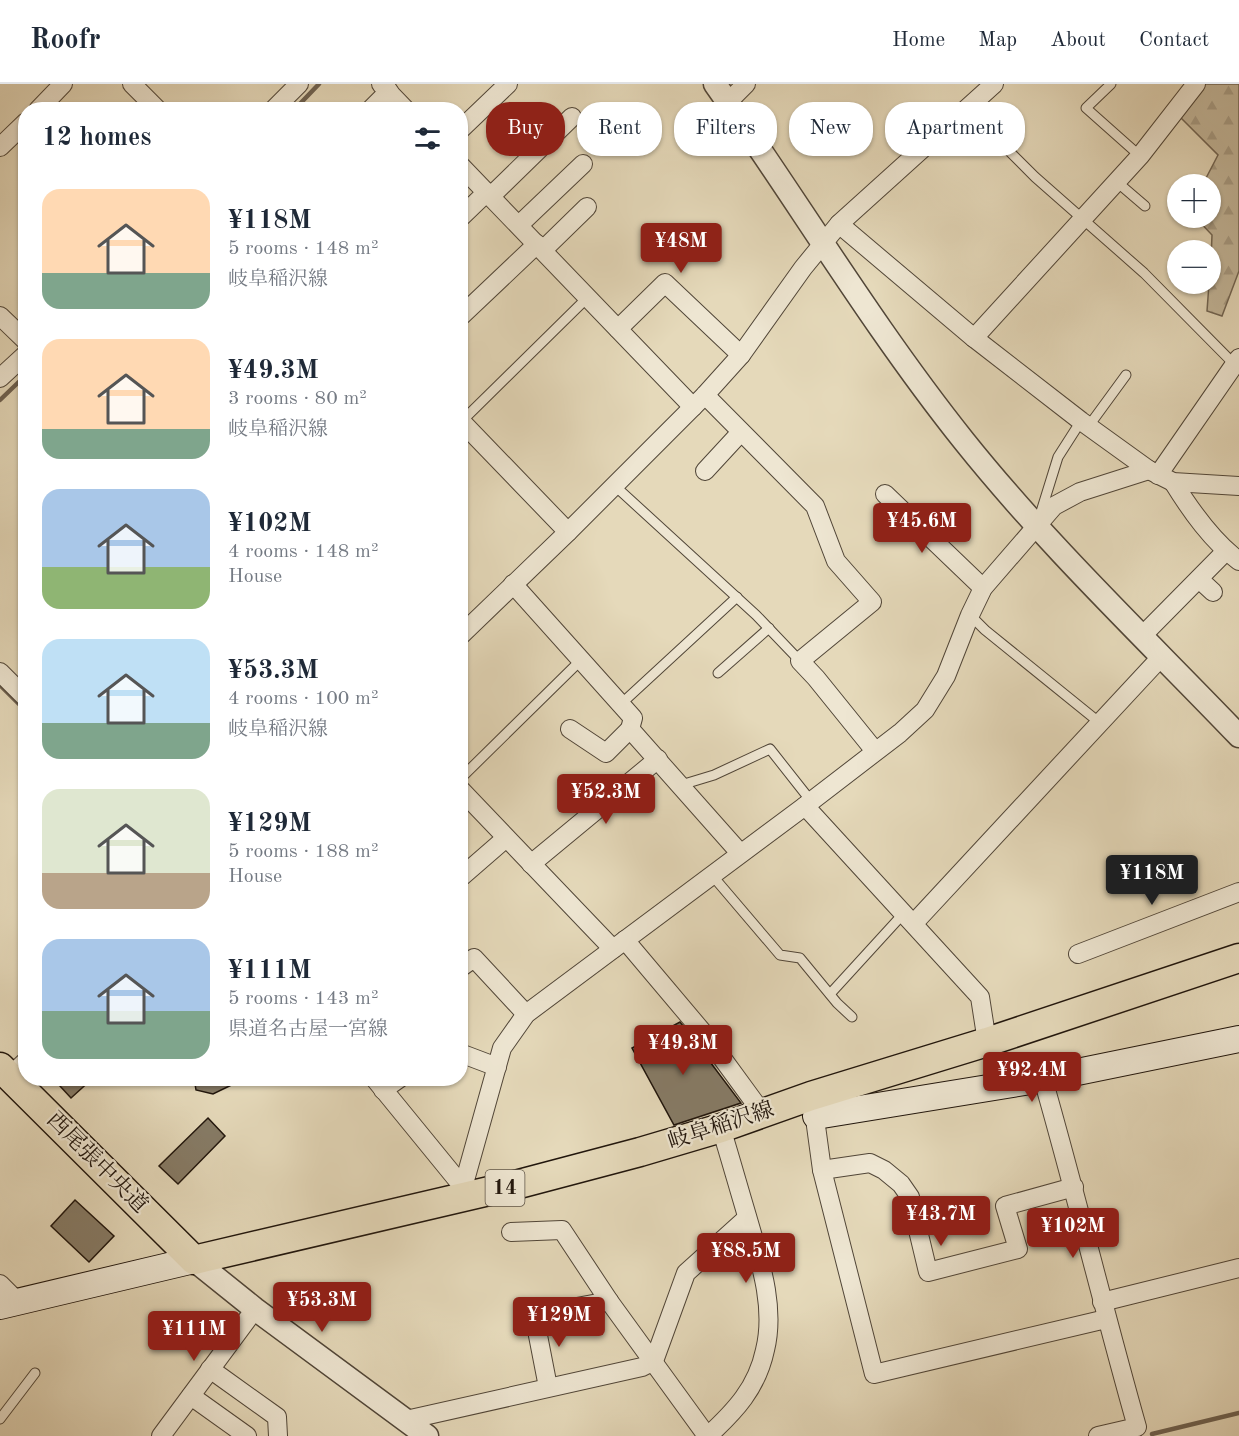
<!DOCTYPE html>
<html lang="en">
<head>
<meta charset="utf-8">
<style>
	body { margin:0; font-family:"Old Standard TT","Noto Serif JP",serif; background:#f2f2f3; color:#1f2937; height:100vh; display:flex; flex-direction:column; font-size:22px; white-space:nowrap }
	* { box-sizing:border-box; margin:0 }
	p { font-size:20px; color:#747a83 }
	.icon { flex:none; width:33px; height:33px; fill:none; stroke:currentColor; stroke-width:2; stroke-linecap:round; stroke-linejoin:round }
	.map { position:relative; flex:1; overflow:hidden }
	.side { position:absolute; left:18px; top:18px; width:450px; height:984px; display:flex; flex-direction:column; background:#fff; border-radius:24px; box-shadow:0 2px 4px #0004 }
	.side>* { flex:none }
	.hud { position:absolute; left:486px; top:18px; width:570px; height:54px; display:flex; gap:12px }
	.controls { position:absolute; left:1167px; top:90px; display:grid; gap:12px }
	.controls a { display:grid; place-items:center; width:54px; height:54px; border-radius:50%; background:#fff; box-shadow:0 2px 4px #0004; font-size:30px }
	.price { position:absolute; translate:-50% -51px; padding:0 14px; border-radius:6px; background:#8f2418; color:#fff; font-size:20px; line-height:39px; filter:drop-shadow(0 2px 3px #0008) }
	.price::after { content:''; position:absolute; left:50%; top:36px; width:18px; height:14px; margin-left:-9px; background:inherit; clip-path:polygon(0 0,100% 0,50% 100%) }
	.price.current { background:#222; color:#fff }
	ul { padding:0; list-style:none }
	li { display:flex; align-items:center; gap:18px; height:150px; padding:0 24px }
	li span { display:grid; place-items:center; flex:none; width:168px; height:120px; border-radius:18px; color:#555 }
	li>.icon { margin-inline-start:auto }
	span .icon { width:72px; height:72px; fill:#fffc; stroke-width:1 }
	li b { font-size:26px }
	h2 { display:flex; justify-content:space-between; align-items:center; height:72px; padding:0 24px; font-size:26px }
	.tag { padding:0 21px; border-radius:24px; background:#fff; box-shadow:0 2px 4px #0004; font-size:21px; line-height:54px }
	.tag.current { background:#8f2418; color:#fff }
	header { display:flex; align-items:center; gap:36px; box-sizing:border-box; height:84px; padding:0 30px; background:#fff; border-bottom:2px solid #e0e1e3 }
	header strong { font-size:28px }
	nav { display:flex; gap:33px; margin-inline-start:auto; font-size:21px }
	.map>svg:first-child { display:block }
	.forest { fill:url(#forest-firs); stroke:#726654; stroke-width:1.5 }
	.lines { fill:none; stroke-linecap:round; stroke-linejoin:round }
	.stream { stroke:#6e6251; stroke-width:4.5 }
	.building { fill:#867b66; stroke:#20150c; stroke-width:1.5 }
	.service-casing { stroke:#514638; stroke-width:11 }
	.minor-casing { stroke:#514638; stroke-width:20 }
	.tertiary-casing { stroke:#514638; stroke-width:25 }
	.secondary-casing { stroke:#20150c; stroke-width:28 }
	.primary-casing { stroke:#20150c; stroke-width:31 }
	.service { stroke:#eee6d2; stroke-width:9 }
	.minor { stroke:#eee6d2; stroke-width:18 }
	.tertiary { stroke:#eee6d2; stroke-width:22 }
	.secondary { stroke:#eee6d2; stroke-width:26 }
	.primary { stroke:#e5d9ba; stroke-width:28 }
	.labels { text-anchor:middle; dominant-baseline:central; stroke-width:4.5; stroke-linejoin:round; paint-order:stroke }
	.shield { fill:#eee6d2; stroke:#5e5447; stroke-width:1.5 }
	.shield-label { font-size:21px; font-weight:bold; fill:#20150c }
	.street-label { font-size:22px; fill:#20150c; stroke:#eee6d2 }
</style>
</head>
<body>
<header>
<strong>Roofr</strong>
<nav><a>Home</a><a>Map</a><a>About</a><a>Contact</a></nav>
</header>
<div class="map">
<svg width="1239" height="1352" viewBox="0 0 1239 1352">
	<defs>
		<pattern id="forest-firs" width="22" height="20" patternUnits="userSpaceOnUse" patternTransform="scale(1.5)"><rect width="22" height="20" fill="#c4b89c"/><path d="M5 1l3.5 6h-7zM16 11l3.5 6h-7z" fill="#a89d85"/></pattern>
	</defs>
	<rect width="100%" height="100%" fill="#e5d9ba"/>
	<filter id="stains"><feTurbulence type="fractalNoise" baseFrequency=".00333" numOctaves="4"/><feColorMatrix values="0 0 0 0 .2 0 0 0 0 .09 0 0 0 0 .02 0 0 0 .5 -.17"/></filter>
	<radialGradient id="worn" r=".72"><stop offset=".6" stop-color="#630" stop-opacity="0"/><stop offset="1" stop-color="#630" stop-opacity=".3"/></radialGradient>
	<path class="forest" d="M 1199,0 L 1239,0 L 1239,187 L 1222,232 L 1207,227 L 1209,200 L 1210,200 L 1212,151 L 1196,134 L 1210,134 L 1210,100 L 1203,100 L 1218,71 L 1175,28 Z"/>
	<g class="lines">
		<g class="stream">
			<path d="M 294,26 L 319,0"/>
			<path d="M 0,316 L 26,291"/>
			<path d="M 0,601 L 26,627"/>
			<path d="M 1152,1350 L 1239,1329"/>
		</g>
	</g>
	<g class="building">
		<path d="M 680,938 L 741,1019 L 674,1041 L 632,964 Z"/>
		<path d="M 69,994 L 93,994 L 71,1014 L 60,1002 Z"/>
		<path d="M 194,994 L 246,994 L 213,1010 L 196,1006 Z"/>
		<path d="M 208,1034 L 225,1052 L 178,1100 L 159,1082 Z"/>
		<path d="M 75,1116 L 114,1152 L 89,1178 L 51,1142 Z"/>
	</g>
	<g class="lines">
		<defs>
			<g id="service">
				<path d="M 1111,0 L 1086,24 L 1140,72"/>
				<path d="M 967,25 L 1035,93 L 1144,189 L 1236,282"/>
				<path d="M 1117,98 L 1145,122"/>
				<path d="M 462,337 L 588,213"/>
				<path d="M 1088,343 L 1126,291"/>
				<path d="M 614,401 L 756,531 L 800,577"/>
				<path d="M 1040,431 L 1058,373 L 1081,337"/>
				<path d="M 970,531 L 985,546 L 1100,639"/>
				<path d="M 718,589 L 769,544"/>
				<path d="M 621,620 L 737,513"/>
				<path d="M 460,695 L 581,576"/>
				<path d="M 681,701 L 714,691 L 770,665 L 811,717"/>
				<path d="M 711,790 L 780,871 L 800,874 L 837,919 L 852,933"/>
				<path d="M 830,910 L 904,829"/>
				<path d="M 0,1335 L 35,1289"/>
			</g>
			<g id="minor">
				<path d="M 132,0 L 158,26"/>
				<path d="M 381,0 L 406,26"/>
				<path d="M 727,19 L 746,0"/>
				<path d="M 38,26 L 63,0"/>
				<path d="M 273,26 L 299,0"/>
				<path d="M 370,26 L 389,7"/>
				<path d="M 460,46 L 508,0"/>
				<path d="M 0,63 L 26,38"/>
				<path d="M 460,81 L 693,323"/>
				<path d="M 491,112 L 572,33"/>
				<path d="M 460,134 L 487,108"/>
				<path d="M 839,140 L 974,254 L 1081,337 L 1149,386 L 1173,398 L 1239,402"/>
				<path d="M 519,141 L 583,80"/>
				<path d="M 543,166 L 587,123"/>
				<path d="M 0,232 L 26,257"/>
				<path d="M 460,233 L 537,160"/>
				<path d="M 618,245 L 665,199 L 741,271"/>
				<path d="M 974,254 L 1140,72 L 1196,0"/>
				<path d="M 0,294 L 26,270"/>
				<path d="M 705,311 L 815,422 L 836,477 L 872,518 L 800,577 L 816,594 L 875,667"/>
				<path d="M 460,336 L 568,448"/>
				<path d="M 705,387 L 741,348"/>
				<path d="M 1158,391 L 1239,274"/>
				<path d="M 1173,398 C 1191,427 1212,457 1239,477"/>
				<path d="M 885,410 L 983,504"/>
				<path d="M 1199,495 L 1213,508"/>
				<path d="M 513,500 L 633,634 L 630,645 L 740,769"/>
				<path d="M 460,552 L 568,448 L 705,311 L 741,271 L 803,184 L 839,140 L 994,0"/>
				<path d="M 1142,552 L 1226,467"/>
				<path d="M 0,588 L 26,614"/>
				<path d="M 570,645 L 606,669 L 630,645"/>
				<path d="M 460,705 L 613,865"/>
				<path d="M 805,722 L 980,913 L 987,958"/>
				<path d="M 531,780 L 658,675"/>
				<path d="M 460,794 L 506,754"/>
				<path d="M 914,839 L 1162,572"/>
				<path d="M 625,856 L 706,952 L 763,1030"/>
				<path d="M 1078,870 L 1239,808"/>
				<path d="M 460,884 L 474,874 L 526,930"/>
				<path d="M 460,969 L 497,983"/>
				<path d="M 10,992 L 26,977"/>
				<path d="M 374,994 L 463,1103"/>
				<path d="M 1043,995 C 1076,1110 1104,1227 1137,1343 L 1098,1352"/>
				<path d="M 383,1006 L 400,994"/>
				<path d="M 813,1020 L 822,1086 L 874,1290 L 1106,1235"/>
				<path d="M 822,1086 L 870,1079 L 884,1086 L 901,1100 L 910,1113 L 928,1188 L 1018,1165 L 1005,1122 L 1074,1103"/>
				<path d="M 460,1114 L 502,964 L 526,930 L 805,722 L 900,649 L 925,626 L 946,592 L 970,531 L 983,504 L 1054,422 L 1080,408 L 1149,386"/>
				<path d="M 511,1148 L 562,1146 L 609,1217 L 707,1352"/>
				<path d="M 0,1200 L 18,1218"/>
				<path d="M 1102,1218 L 1239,1184"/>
				<path d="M 210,1285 L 277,1333 L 278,1352"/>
				<path d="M 548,1303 L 534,1231 L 609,1217"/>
				<path d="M 191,1312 L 247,1352"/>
				<path d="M 406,1336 L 642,1283 L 654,1277 L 686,1189 L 747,1134"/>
				<path d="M 161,1352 L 255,1225"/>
				<path d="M 708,1352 C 735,1327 757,1304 765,1266 C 776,1222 759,1174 747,1132 C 738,1102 730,1073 721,1044"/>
			</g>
			<g id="tertiary">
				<path d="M 715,0 C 799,119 873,243 964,357 C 1048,462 1146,555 1239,652"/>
				<path d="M 194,1176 L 255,1225 L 427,1352"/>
			</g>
			<g id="secondary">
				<path d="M 816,1032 L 1043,995 L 1239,955"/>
				<path d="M 0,1222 L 194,1176"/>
			</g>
			<path id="primary" d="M 0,983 L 194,1176 L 519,1100 L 640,1068 L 721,1044 L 811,1012 L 987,958 L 1239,874"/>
		</defs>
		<use href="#service" class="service-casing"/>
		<use href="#minor" class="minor-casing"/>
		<use href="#tertiary" class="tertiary-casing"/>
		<use href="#secondary" class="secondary-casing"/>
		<use href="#primary" class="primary-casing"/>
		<use href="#service" class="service"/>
		<use href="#minor" class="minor"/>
		<use href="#tertiary" class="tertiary"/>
		<use href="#secondary" class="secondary"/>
		<use href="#primary" class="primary"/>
	</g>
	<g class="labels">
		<rect class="shield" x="485.5" y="1086" width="39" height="36" rx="4.5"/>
		<g class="shield-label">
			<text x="505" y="1104">14</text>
		</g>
		<g class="street-label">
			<text transform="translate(721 1042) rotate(-18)">岐阜稲沢線</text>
			<text transform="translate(97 1079) rotate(45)">西尾張中央道</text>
		</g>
	</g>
	<rect width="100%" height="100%" filter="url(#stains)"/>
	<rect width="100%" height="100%" fill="url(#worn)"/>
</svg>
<div class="controls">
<a>+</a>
<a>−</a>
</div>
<b class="price" style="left:681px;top:190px">¥48M</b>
<b class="price" style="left:922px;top:470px">¥45.6M</b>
<b class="price" style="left:606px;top:741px">¥52.3M</b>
<b class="price current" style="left:1152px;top:822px">¥118M</b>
<b class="price" style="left:683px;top:992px">¥49.3M</b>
<b class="price" style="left:1032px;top:1019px">¥92.4M</b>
<b class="price" style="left:941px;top:1163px">¥43.7M</b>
<b class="price" style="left:1073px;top:1175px">¥102M</b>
<b class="price" style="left:746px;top:1200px">¥88.5M</b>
<b class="price" style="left:322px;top:1249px">¥53.3M</b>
<b class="price" style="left:559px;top:1264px">¥129M</b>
<b class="price" style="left:194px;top:1278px">¥111M</b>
<div class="hud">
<a class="tag current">Buy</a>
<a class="tag">Rent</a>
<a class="tag">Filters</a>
<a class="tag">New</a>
<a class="tag">Apartment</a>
</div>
<section class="side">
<h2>12 homes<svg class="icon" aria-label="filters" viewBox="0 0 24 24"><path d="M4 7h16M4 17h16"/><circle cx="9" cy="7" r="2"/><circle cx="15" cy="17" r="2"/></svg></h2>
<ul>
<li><span style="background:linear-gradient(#ffd9b3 70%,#7fa58c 0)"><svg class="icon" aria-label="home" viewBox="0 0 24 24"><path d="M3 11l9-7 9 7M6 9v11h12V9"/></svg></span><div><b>¥118M</b><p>5 rooms · 148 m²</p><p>岐阜稲沢線</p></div></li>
<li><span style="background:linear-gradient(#ffd9b3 75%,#7fa58c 0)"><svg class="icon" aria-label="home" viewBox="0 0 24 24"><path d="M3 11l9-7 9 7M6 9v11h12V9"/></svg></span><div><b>¥49.3M</b><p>3 rooms · 80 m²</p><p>岐阜稲沢線</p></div></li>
<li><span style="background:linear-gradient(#a9c7e8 65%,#8fb573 0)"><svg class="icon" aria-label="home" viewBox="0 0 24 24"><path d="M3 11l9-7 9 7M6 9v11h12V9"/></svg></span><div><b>¥102M</b><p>4 rooms · 148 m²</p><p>House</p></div></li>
<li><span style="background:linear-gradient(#bfe0f5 70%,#7fa58c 0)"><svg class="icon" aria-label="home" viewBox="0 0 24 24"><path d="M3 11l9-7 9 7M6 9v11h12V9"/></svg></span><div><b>¥53.3M</b><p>4 rooms · 100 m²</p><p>岐阜稲沢線</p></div></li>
<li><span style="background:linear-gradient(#dfe7d0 70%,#b9a48a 0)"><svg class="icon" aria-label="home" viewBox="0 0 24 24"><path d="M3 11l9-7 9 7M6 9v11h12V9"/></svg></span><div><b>¥129M</b><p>5 rooms · 188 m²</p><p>House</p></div></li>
<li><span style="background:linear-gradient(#a9c7e8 60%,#7fa58c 0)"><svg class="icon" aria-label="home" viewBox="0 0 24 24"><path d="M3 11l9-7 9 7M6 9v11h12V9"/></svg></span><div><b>¥111M</b><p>5 rooms · 143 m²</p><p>県道名古屋一宮線</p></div></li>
</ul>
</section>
</div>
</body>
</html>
